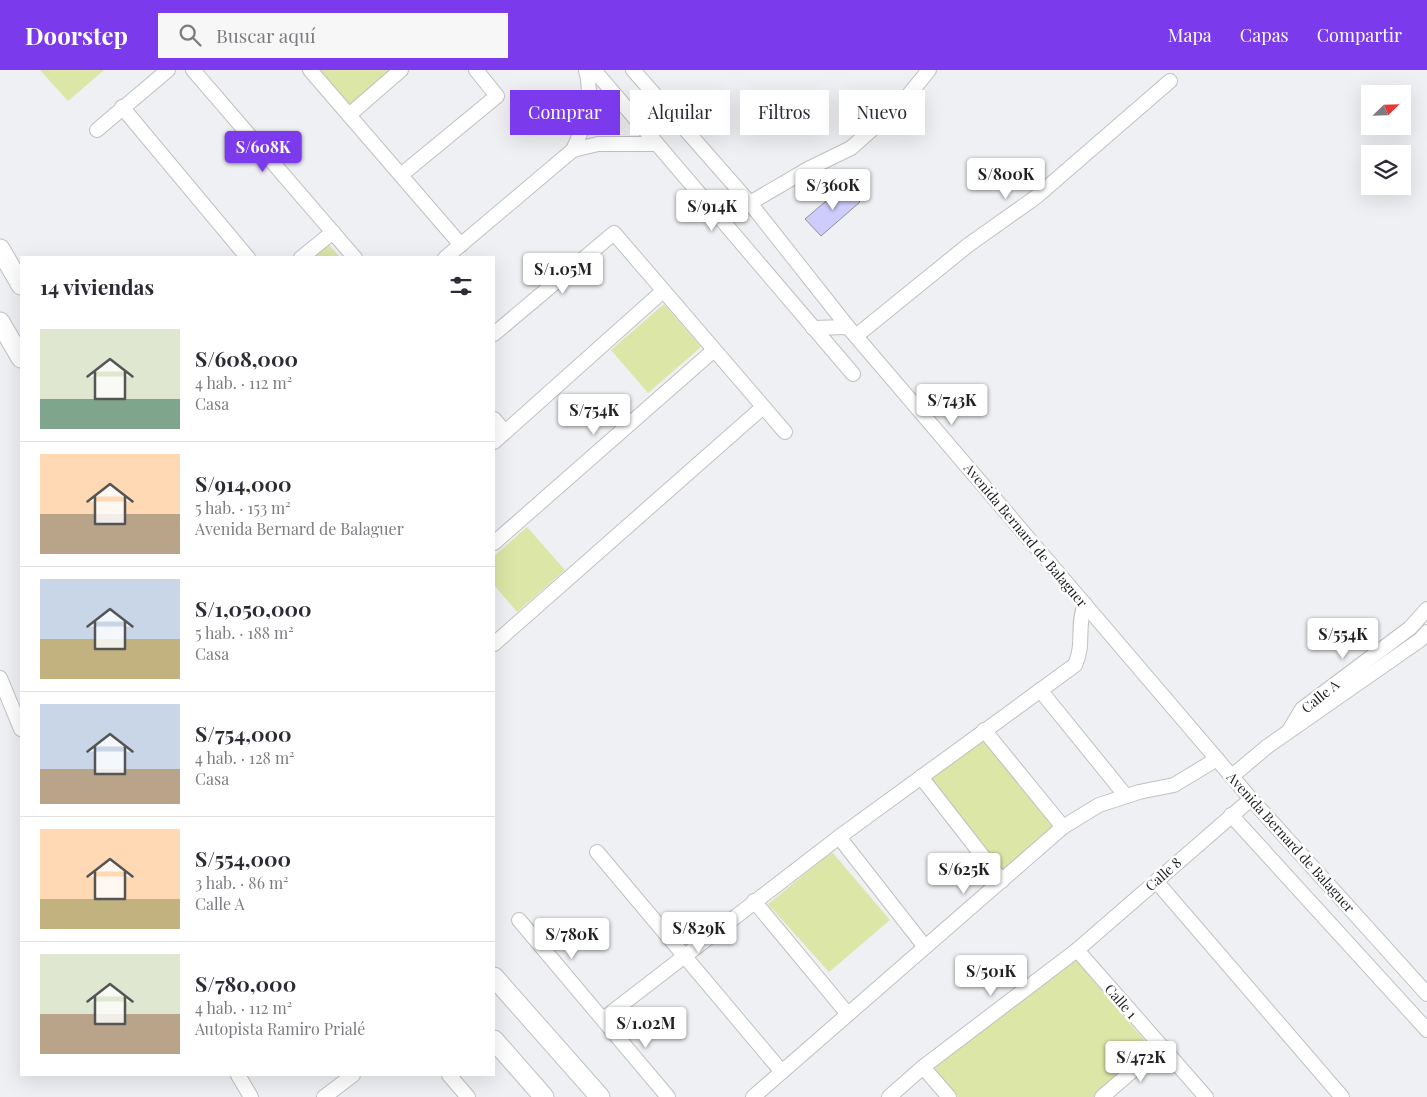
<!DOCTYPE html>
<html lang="es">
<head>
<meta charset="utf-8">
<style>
	body { margin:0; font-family:"Playfair Display",serif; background:#f7f7f7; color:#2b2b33; height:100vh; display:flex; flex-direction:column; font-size:19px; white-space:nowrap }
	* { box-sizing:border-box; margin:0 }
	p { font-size:16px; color:#7c7c81 }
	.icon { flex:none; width:28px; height:28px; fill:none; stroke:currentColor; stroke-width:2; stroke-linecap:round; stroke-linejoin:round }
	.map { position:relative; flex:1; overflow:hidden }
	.drawer { position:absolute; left:20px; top:186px; width:475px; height:820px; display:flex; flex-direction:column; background:#fff; border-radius:0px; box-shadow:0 5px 20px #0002 }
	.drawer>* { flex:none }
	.guide { position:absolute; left:510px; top:20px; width:475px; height:45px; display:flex; gap:10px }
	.needle { width:32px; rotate:67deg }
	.tools { position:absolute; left:1361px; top:15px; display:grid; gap:10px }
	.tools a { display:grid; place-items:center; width:50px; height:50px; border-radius:0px; background:#fff; box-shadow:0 5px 20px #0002; font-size:25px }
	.price { position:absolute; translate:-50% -42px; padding:0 11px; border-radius:5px; background:#fff; color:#222; font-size:16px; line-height:32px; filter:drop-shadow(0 1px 2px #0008) }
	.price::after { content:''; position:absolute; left:50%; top:30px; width:15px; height:11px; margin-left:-8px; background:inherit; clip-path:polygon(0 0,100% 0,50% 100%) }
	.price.current { background:#7c3aed; color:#fff }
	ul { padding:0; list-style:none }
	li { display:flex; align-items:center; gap:15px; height:125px; padding:0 20px }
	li+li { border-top:1px solid #e1e1e2 }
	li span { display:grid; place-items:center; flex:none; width:140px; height:100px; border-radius:0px; color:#555 }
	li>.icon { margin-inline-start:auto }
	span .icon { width:60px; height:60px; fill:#fffc; stroke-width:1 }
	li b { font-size:21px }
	h2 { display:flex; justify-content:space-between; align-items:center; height:60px; padding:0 20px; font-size:21px }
	.pill { padding:0 18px; border-radius:0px; background:#fff; box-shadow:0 5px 20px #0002; font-size:18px; line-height:45px }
	.pill.current { background:#7c3aed; color:#fff }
	header { display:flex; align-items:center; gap:30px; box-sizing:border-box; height:70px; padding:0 25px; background:#7c3aed; color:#fff }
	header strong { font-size:24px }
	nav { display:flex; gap:28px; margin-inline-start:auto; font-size:18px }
	.search { width:350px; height:45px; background:#f7f7f7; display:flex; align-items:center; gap:12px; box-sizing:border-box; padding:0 18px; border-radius:0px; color:#7c7c81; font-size:19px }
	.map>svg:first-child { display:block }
	.green { fill:#dce6a6 }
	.building { fill:#ceccfc; stroke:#919193 }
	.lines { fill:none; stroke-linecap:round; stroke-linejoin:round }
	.minor-casing { stroke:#bfc0c2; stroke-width:16 }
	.highway-casing { stroke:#bfc0c2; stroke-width:21 }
	.minor { stroke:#fff; stroke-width:14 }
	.highway { stroke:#fff; stroke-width:19 }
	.labels { text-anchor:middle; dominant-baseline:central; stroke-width:5; stroke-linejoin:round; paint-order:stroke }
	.street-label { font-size:14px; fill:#1c1d1e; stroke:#fff }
</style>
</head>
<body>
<header>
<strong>Doorstep</strong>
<div class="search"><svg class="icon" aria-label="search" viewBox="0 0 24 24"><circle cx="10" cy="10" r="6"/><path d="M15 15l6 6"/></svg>Buscar aquí</div>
<nav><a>Mapa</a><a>Capas</a><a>Compartir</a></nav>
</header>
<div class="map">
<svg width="1427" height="1027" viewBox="0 0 1427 1027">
	<rect width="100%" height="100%" fill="#eff0f3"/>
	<g class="green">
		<path d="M 40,0 L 104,0 L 68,31 Z"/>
		<path d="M 316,0 L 391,0 L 348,36 Z"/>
		<path d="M 329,175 L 340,187 L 314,187 Z"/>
		<path d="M 664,234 L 701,277 L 648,323 L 611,280 Z"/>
		<path d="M 527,457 L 565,500 L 517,542 L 494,515 L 494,486 Z"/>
		<path d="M 983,669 L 1053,757 L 1001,802 L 929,708 Z"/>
		<path d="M 832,782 L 890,850 L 829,902 L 768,834 Z"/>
		<path d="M 1074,888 L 1151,978 L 1094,1027 L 958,1027 L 932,997 Z"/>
	</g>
	<path class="building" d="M 845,115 L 860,132 L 821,166 L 805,149 Z"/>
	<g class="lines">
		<defs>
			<g id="minor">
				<path d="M 193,0 L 355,188"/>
				<path d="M 310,0 L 461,175"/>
				<path d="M 594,0 L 853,304"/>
				<path d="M 633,0 L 750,133 L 848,257 L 1251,729 L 1427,924"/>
				<path d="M 122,37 L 248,188"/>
				<path d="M 349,45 L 401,0"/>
				<path d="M 97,60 L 168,0"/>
				<path d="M 573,80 L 598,74 L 657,74"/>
				<path d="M 401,105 L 497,26 L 476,0"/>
				<path d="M 750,133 L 808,99 L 851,78 L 902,33 L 929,0"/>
				<path d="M 301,188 L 333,162"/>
				<path d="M 445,188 L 573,80 C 585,55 594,27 586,0"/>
				<path d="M 813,258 L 848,257"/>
				<path d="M 494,264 L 614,163 L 785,362"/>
				<path d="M 856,266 L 967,176 L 1036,127 L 1170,11"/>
				<path d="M 494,349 L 505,362"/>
				<path d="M 494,372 L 663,221"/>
				<path d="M 494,473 L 714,280"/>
				<path d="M 494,574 L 763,337"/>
				<path d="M 0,608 L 21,659"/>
				<path d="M 1040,620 L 1126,726"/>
				<path d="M 1290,659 L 1302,639 L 1410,558 L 1427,539"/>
				<path d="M 984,660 L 1063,757"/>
				<path d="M 1232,706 L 1268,676 L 1420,570 L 1427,562"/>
				<path d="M 921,707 L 1002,811"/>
				<path d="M 1231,745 L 1427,960"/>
				<path d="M 839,767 L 925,877"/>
				<path d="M 597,782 L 782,1002"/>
				<path d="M 1156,811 L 1342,1027"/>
				<path d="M 754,831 L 847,943"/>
				<path d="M 519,850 L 668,1027"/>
				<path d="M 1077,880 L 1206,1027"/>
				<path d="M 603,949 L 839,767 L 1075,595 C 1085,573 1076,557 1085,534"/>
				<path d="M 923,997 L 949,1027"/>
				<path d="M 238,1005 L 251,1027"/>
				<path d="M 449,1005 L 468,1027"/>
				<path d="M 324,1027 L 353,1005"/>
				<path d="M 753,1027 L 1063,757 L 1099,735 L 1139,722 L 1174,715 L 1217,689"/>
				<path d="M 889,1027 L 923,997 L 1077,880 L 1251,729"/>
				<path d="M 1102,1027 L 1160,977"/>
			</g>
			<g id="highway">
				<path d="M 0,179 L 21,215"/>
				<path d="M 0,252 L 21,288"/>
				<path d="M 494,907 L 600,1027"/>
				<path d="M 494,970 L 544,1027"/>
			</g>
		</defs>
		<use href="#minor" class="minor-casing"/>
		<use href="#highway" class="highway-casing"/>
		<use href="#minor" class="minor"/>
		<use href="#highway" class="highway"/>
	</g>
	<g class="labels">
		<g class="street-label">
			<text transform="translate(1026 465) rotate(50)">Avenida Bernard de Balaguer</text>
			<text transform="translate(1320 626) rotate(-39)">Calle A</text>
			<text transform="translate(1291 772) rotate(48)">Avenida Bernard de Balaguer</text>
			<text transform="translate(1163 804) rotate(-41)">Calle 8</text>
			<text transform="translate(1121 931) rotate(49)">Calle 1</text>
		</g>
	</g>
</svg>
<div class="tools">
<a><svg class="needle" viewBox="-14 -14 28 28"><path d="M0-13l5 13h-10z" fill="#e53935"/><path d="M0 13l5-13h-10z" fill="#7c7c81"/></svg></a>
<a><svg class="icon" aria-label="layers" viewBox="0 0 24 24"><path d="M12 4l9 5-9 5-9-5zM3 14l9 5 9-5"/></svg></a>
</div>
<b class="price current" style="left:263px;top:103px">S/608K</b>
<b class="price" style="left:1006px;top:130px">S/800K</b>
<b class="price" style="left:833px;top:141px">S/360K</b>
<b class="price" style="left:712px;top:162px">S/914K</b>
<b class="price" style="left:563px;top:225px">S/1.05M</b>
<b class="price" style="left:952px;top:356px">S/743K</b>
<b class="price" style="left:594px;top:366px">S/754K</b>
<b class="price" style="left:1343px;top:590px">S/554K</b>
<b class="price" style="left:964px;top:825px">S/625K</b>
<b class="price" style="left:699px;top:884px">S/829K</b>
<b class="price" style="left:572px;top:890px">S/780K</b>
<b class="price" style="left:991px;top:927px">S/501K</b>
<b class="price" style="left:646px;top:979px">S/1.02M</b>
<b class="price" style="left:1141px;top:1013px">S/472K</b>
<div class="guide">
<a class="pill current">Comprar</a>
<a class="pill">Alquilar</a>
<a class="pill">Filtros</a>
<a class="pill">Nuevo</a>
</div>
<section class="drawer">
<h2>14 viviendas<svg class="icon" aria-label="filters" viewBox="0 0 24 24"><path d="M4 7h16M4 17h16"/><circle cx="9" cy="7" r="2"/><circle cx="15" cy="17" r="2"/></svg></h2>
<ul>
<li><span style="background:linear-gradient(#dfe7d0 70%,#7fa58c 0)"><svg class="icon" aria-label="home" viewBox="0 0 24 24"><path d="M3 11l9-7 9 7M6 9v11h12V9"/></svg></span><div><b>S/608,000</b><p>4 hab. · 112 m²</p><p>Casa</p></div></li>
<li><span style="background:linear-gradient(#ffd9b3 60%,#b9a48a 0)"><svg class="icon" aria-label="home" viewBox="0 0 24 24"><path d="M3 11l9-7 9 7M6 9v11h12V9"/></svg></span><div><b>S/914,000</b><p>5 hab. · 153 m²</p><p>Avenida Bernard de Balaguer</p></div></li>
<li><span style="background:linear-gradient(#c9d6e8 60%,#c2b280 0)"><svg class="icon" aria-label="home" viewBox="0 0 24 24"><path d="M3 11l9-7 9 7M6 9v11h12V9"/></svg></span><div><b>S/1,050,000</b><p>5 hab. · 188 m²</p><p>Casa</p></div></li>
<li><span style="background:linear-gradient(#c9d6e8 65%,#b9a48a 0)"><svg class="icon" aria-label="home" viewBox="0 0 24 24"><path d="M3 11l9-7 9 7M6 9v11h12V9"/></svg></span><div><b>S/754,000</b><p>4 hab. · 128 m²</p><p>Casa</p></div></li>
<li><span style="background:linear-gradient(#ffd9b3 70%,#c2b280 0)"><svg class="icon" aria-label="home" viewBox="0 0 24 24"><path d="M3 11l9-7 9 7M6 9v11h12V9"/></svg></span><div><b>S/554,000</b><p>3 hab. · 86 m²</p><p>Calle A</p></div></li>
<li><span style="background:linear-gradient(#dfe7d0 60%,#b9a48a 0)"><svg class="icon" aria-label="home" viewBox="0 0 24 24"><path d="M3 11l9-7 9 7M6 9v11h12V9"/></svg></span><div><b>S/780,000</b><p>4 hab. · 112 m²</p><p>Autopista Ramiro Prialé</p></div></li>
</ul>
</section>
</div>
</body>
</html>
